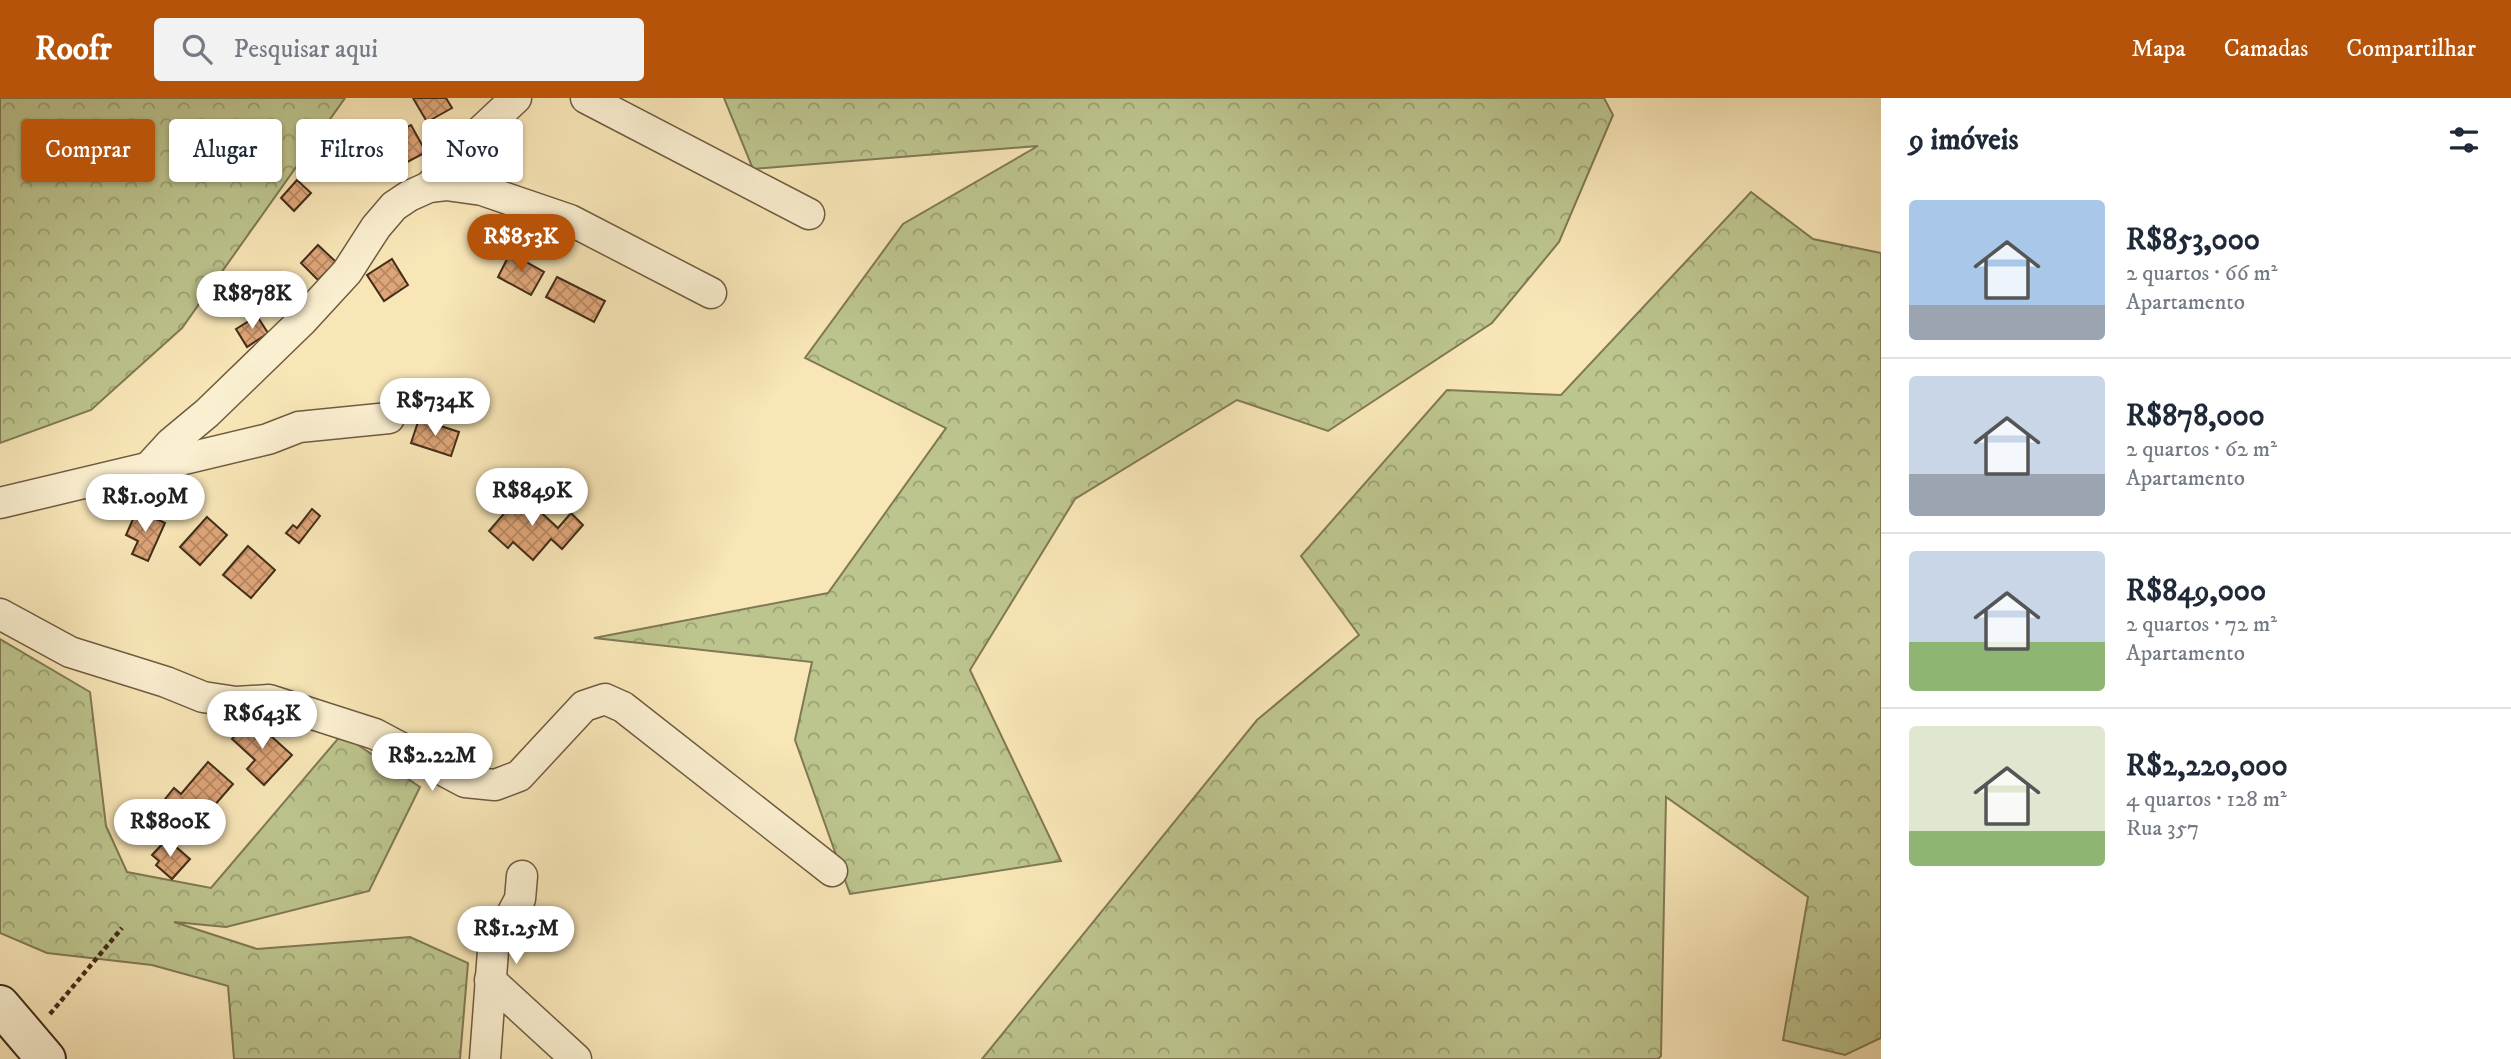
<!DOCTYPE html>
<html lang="pt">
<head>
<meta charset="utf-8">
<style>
	body { margin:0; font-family:"IM FELL DW Pica",serif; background:#f2f2f3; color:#1f2937; height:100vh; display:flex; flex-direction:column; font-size:26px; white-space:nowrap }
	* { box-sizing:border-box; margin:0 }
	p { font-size:23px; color:#747a83 }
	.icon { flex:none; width:38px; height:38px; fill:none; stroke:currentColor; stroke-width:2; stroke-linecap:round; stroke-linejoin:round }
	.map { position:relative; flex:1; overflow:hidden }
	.details { display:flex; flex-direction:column; background:#fff; width:630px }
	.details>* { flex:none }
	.banner { position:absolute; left:21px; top:21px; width:665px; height:63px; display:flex; gap:14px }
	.price { position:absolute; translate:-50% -60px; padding:0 16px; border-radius:24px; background:#fff; color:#222; font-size:23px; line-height:46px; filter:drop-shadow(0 2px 4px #0008) }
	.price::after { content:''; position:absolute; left:50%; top:42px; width:21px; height:16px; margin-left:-10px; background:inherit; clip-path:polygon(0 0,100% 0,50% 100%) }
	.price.on { background:#b45309; color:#fff }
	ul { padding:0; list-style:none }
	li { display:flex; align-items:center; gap:21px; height:175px; padding:0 28px }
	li+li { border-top:2px solid #e0e1e3 }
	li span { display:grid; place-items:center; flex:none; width:196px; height:140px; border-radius:7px; color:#555 }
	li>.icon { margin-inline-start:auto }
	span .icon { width:84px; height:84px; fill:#fffc; stroke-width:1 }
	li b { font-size:30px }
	h2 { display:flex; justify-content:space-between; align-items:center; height:84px; padding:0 28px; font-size:30px }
	.chip { padding:0 24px; border-radius:7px; background:#fff; box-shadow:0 2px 5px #0004; font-size:24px; line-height:63px }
	.chip.on { background:#b45309; color:#fff }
	header { display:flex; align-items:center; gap:42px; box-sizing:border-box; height:98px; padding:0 35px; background:#b45309; color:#fff }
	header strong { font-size:33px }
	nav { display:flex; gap:38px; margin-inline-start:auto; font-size:24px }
	.search { width:490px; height:63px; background:#f2f2f3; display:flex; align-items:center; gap:18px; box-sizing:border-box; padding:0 24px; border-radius:7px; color:#747a83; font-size:26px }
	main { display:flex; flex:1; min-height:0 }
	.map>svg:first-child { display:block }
	.forest { fill:url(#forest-crowns); stroke:#807954; stroke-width:2 }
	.building { fill:url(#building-cross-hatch); stroke:#432d19; stroke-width:2 }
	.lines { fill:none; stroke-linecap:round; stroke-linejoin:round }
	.minor-casing { stroke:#705b40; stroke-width:33 }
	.secondary-casing { stroke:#432d19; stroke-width:42 }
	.path { stroke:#432d19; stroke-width:4.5; stroke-dasharray:5 3.5; stroke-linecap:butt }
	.minor { stroke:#faefd0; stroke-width:30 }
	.secondary { stroke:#faefd0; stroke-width:38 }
</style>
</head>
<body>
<header>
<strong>Roofr</strong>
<div class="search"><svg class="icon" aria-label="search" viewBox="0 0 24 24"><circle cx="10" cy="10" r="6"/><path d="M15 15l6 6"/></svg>Pesquisar aqui</div>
<nav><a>Mapa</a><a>Camadas</a><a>Compartilhar</a></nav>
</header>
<main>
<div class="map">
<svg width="1881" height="961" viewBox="0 0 1881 961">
	<defs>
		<pattern id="forest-crowns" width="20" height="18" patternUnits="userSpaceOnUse" patternTransform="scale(1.75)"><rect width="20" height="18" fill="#bdc58e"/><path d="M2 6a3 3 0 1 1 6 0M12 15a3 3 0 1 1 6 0" fill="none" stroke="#9ba073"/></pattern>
		<pattern id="building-cross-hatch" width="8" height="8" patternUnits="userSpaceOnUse" patternTransform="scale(1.75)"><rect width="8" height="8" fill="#dea578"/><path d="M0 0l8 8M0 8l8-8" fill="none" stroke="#b68762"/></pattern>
	</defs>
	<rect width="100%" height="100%" fill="#f8e6b7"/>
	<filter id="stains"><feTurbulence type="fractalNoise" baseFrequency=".00286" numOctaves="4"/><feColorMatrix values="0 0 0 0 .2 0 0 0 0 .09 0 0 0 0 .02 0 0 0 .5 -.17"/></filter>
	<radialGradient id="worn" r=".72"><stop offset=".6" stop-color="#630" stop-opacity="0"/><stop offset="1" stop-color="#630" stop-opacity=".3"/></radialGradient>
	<g class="forest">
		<path d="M 0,0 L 345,0 L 182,230 L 91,312 L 0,345 Z"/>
		<path d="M 724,0 L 1604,0 L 1613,17 L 1559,144 L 1492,225 L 1328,333 L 1237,302 L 1075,401 L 970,572 L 1061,763 L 850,796 L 795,642 L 812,564 L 594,540 L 828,495 L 946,330 L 805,260 L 903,126 L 1038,48 L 753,71 Z"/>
		<path d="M 1751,94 L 1813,141 L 1881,155 L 1881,940 L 1845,957 L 1783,942 L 1808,799 L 1666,699 L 1661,958 L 1658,961 L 982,961 L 1257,622 L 1359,537 L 1301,458 L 1447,292 L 1561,297 Z"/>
		<path d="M 0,541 L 90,594 L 106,728 L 127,774 L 211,790 L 342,636 L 420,689 L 369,793 L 226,829 L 174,824 L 257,851 L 410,839 L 468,865 L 460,961 L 234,961 L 228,888 L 152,867 L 47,855 L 0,835 Z"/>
	</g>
	<g class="building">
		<path d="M 413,0 L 446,0 L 452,10 L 427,24 Z"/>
		<path d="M 411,27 L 426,54 L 400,68 L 385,40 Z"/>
		<path d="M 297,82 L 311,95 L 294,113 L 281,100 Z"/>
		<path d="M 318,147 L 336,164 L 318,182 L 301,165 Z"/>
		<path d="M 510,155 L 544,174 L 531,197 L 498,179 Z"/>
		<path d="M 392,161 L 408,187 L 384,203 L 367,177 Z"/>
		<path d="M 557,179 L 605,203 L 594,224 L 546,199 Z"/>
		<path d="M 274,186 L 285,202 L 266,216 L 255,201 Z"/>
		<path d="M 257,218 L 268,235 L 247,249 L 236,231 Z"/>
		<path d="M 419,321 L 459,334 L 451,358 L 411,345 Z"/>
		<path d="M 521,396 L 558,430 L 571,415 L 583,427 L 562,451 L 551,441 L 533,462 L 513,444 L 508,450 L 489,433 Z"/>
		<path d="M 312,411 L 320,418 L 299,445 L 286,435 L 293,427 L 297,430 Z"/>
		<path d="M 137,412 L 165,425 L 148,463 L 132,456 L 138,443 L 126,437 Z"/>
		<path d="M 207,419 L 227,437 L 200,467 L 180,449 Z"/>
		<path d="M 248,448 L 275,472 L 251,500 L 223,477 Z"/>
		<path d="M 251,620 L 292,657 L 264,687 L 247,671 L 255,662 L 232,641 Z"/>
		<path d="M 208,664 L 233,686 L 193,732 L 162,705 L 174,690 L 181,696 Z"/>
		<path d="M 167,741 L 190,761 L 172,781 L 156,767 L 159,763 L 152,757 Z"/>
	</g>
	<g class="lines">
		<defs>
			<g id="minor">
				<path d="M 586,0 L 809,116"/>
				<path d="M 429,89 L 481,33 L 516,0"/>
				<path d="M 149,369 L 171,345 L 207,315 L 301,224 L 347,174 L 376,129 L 394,108 L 409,98 L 429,89 L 446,87 L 482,92 L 570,122 L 711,195"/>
				<path d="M 0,405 L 268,341 L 299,329 L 389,320"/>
				<path d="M 0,516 L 70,554 L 166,584 L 203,599 L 236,604 L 269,602 L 375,636 L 465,684 L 495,687 L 519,678 L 584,608 L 605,601 L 623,609 L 832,773"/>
				<path d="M 490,882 L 576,961"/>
				<path d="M 485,961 L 494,839 L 511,818 L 520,801 L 522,778"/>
			</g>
			<path id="secondary" d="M 0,907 L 46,961"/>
		</defs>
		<use href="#minor" class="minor-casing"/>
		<use href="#secondary" class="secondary-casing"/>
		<path class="path" d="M 50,916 L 122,830"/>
		<use href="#minor" class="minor"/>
		<use href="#secondary" class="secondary"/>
	</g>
	<rect width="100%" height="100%" filter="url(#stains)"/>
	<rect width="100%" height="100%" fill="url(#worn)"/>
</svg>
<b class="price on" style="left:521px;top:176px">R$853K</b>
<b class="price" style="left:252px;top:233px">R$878K</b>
<b class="price" style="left:435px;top:340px">R$734K</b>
<b class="price" style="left:532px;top:430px">R$849K</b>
<b class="price" style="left:145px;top:436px">R$1.09M</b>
<b class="price" style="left:262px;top:653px">R$643K</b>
<b class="price" style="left:432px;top:695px">R$2.22M</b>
<b class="price" style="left:170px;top:761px">R$800K</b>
<b class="price" style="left:516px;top:868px">R$1.25M</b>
<div class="banner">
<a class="chip on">Comprar</a>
<a class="chip">Alugar</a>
<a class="chip">Filtros</a>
<a class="chip">Novo</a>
</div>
</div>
<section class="details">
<h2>9 imóveis<svg class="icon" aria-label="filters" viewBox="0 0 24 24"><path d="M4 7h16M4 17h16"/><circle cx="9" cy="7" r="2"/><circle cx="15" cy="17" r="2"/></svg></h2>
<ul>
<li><span style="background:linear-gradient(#a9c7e8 75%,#9aa5b1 0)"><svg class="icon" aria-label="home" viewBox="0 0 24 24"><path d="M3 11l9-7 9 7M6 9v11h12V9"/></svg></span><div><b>R$853,000</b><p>2 quartos · 66 m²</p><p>Apartamento</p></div></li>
<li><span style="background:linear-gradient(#c9d6e8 70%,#9aa5b1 0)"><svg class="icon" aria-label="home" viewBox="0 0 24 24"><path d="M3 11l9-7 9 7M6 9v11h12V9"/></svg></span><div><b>R$878,000</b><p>2 quartos · 62 m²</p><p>Apartamento</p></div></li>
<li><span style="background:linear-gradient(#c9d6e8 65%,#8fb573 0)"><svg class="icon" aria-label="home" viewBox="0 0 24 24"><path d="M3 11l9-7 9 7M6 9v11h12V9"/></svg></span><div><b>R$849,000</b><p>2 quartos · 72 m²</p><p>Apartamento</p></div></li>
<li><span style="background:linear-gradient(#dfe7d0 75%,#8fb573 0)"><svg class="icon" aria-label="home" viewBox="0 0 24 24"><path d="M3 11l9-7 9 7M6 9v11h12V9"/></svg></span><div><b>R$2,220,000</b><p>4 quartos · 128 m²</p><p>Rua 357</p></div></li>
</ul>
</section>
</main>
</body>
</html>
